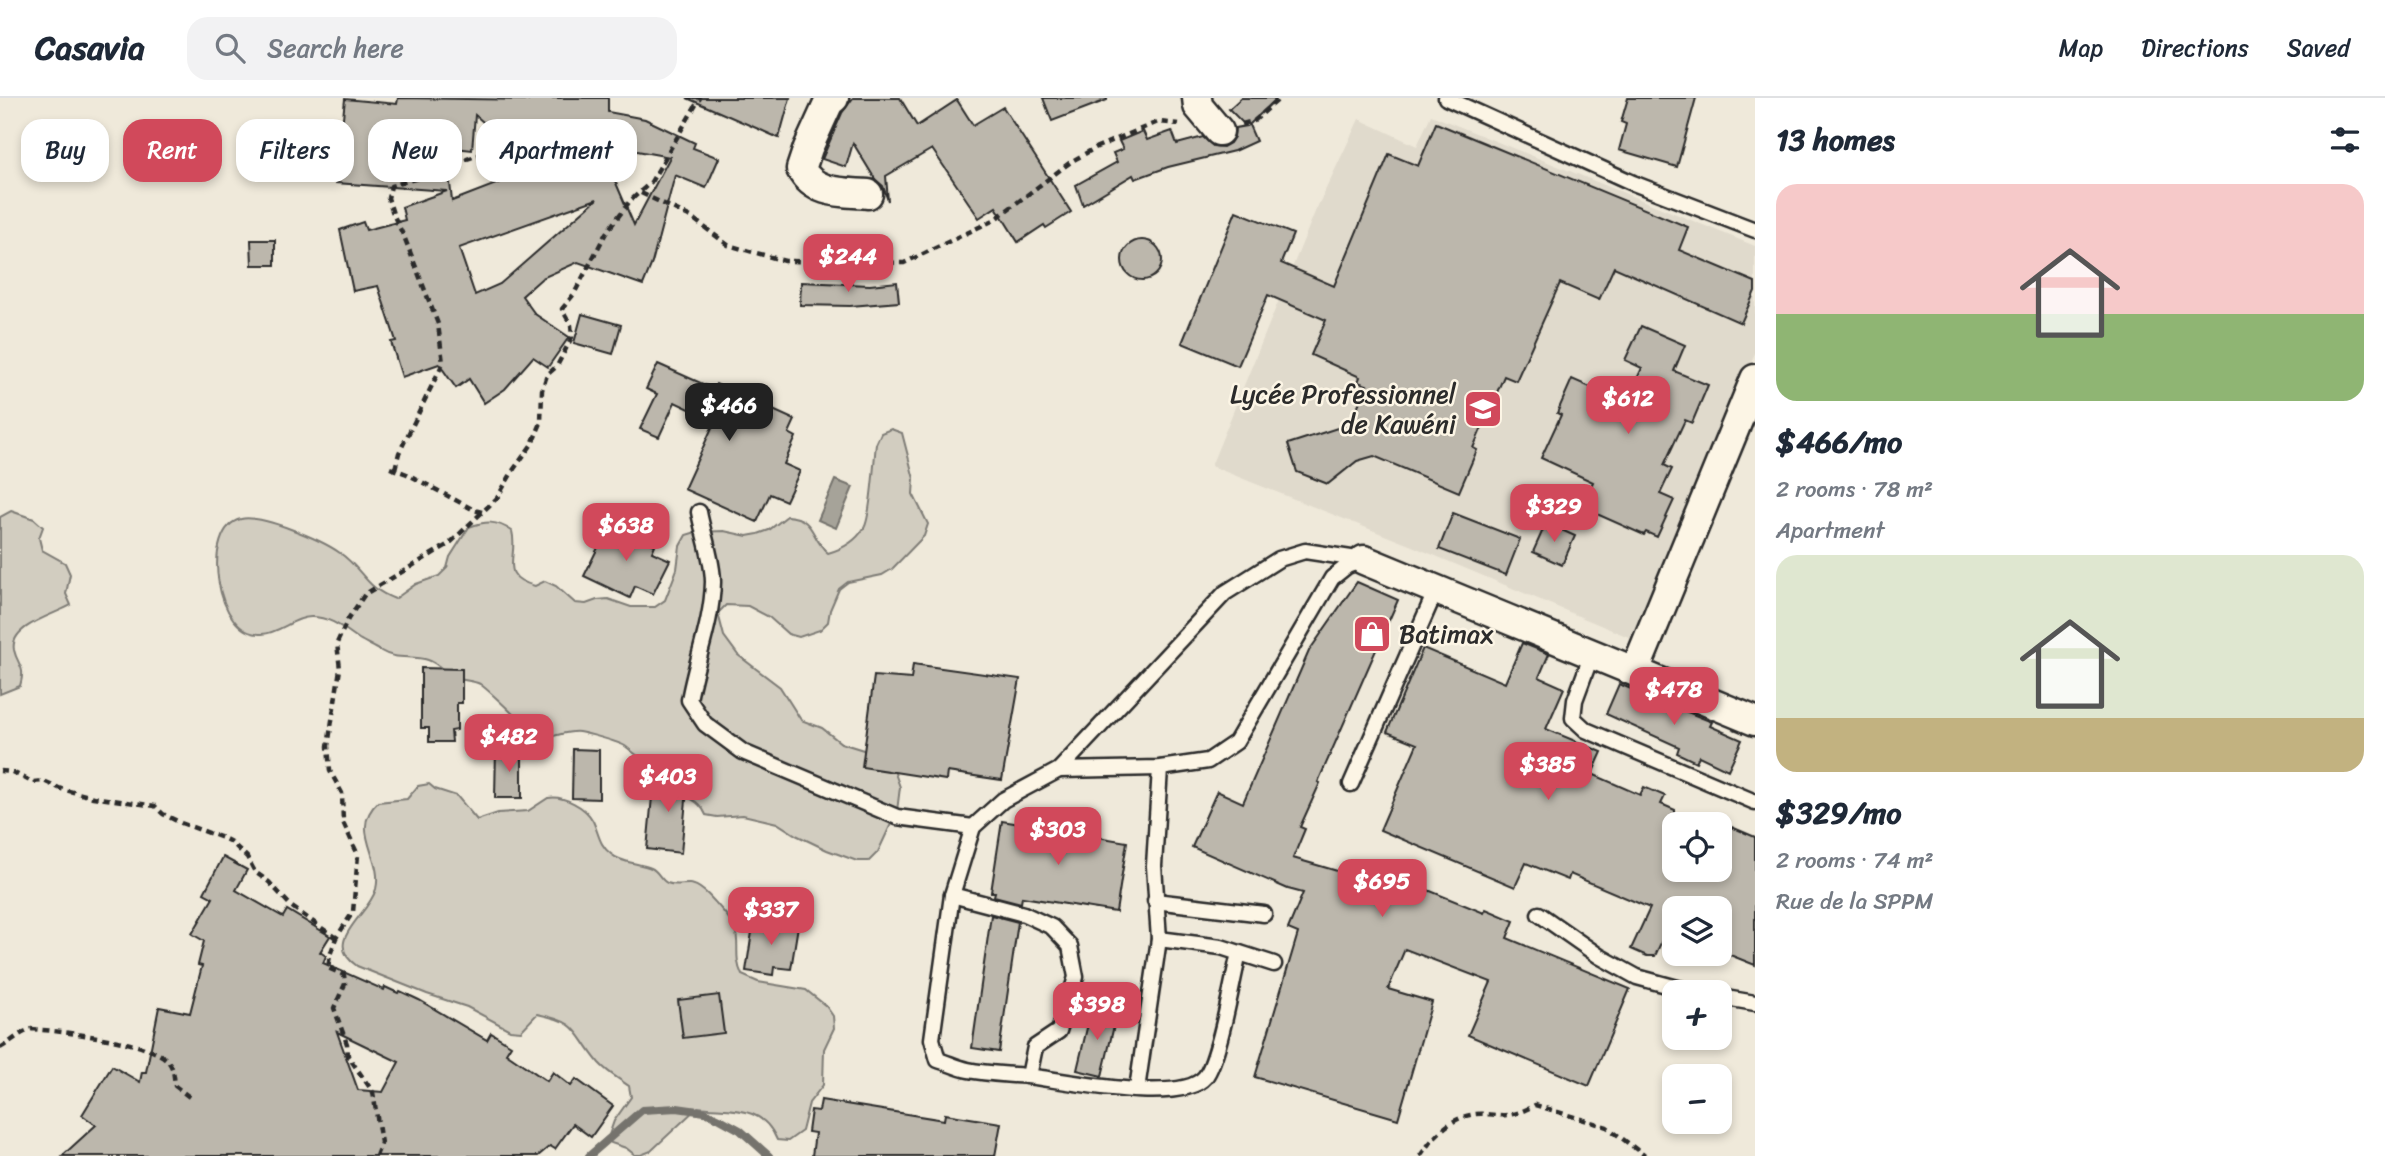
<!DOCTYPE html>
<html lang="en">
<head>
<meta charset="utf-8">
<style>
	body { margin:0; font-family:Sriracha,sans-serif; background:#f2f2f3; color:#1f2937; height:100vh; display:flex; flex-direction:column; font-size:26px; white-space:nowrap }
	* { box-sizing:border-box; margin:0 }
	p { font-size:23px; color:#747a83 }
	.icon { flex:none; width:38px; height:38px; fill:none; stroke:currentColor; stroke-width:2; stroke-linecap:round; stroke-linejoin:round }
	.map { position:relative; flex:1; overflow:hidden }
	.drawer { display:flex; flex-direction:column; background:#fff; width:630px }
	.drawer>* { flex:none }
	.banner { position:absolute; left:21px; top:21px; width:665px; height:63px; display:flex; gap:14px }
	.controls { position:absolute; left:1662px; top:714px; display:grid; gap:14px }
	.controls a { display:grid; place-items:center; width:70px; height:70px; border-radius:14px; background:#fff; box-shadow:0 4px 10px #0003; font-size:35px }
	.price { position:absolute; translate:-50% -60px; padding:0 16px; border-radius:14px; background:#d1495b; color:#fff; font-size:23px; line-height:46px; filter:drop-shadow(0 2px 4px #0008) }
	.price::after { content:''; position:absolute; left:50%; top:42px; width:21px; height:16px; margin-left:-10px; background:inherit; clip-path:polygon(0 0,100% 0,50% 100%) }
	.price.on { background:#222; color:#fff }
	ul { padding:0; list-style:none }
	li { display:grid; align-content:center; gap:14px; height:371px; padding:0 21px }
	li span { display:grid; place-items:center; height:217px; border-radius:21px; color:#555 }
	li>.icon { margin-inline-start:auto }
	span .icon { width:126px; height:126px; fill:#fffc; stroke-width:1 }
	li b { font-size:30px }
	h2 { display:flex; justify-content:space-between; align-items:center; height:84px; padding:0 21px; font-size:30px }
	.chip { padding:0 24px; border-radius:21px; background:#fff; box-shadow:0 4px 10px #0003; font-size:24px; line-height:63px }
	.chip.on { background:#d1495b; color:#fff }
	header { display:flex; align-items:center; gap:42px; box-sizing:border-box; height:98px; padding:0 35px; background:#fff; border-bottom:2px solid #e0e1e3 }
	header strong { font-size:33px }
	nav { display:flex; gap:38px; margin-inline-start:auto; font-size:24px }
	.search { width:490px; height:63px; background:#f2f2f3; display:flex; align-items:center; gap:18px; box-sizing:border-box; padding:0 24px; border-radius:21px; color:#747a83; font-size:26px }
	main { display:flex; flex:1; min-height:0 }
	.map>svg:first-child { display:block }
	.built { fill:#e0dacc }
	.green { fill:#d2cdc0; stroke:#7e7c76; stroke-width:2 }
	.water { fill:#a6a399; stroke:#75736d; stroke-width:2 }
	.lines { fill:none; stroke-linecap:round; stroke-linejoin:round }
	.stream { stroke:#75736d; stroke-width:8 }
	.building { fill:#bcb7ac; stroke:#2b2b2b; stroke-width:2; fill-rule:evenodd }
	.lane-casing { stroke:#2b2b2b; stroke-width:19 }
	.street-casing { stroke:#2b2b2b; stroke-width:33 }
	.path { stroke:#2b2b2b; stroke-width:4.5; stroke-dasharray:7 5; stroke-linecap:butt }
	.lane { stroke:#fcf5e5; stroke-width:14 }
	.street { stroke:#fcf5e5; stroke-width:28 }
	.labels { text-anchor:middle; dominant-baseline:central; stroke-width:5; stroke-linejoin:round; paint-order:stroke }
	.poi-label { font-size:26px; fill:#2b2b2b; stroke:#fcf5e5; text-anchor:end }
</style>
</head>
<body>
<header>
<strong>Casavia</strong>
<div class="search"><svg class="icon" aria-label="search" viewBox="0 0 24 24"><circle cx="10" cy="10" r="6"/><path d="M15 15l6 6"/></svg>Search here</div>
<nav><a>Map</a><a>Directions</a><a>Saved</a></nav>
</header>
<main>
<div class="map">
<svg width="1755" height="1058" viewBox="0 0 1755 1058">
	<rect width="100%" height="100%" fill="#efe9da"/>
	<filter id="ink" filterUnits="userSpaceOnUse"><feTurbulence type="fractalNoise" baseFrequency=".0143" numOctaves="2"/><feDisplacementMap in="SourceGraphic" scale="14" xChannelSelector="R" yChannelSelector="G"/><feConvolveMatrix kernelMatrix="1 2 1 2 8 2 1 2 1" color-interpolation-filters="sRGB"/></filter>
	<g filter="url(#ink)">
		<path class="built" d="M 1431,17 L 1755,148 L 1755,255 L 1638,543 L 1412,448 L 1211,368 L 1315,114 L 1359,21 L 1417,48 Z"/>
		<g class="green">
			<path d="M 891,331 L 902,335 L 914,381 L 913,396 L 928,426 L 924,438 L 892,471 L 882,477 L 848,484 L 839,491 L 830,512 L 828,524 L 820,532 L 799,539 L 788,536 L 769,519 L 748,508 L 726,507 L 718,515 L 724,538 L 738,557 L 780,589 L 801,622 L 822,630 L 841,645 L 873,655 L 892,667 L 900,689 L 897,713 L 878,754 L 869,763 L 857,763 L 827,752 L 796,737 L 777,725 L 743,717 L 717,719 L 706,717 C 699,701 690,703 679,692 C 672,685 671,672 662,666 C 656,663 648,663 642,660 C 635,657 631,652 625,648 C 619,644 586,635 579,634 C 563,632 549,644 533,637 C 524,633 521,625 515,618 C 509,612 486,590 480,586 C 472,582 462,583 454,579 C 445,575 438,565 428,562 C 413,557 395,562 381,553 C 374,549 366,545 359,541 C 343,530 331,519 311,519 C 294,519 280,535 262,536 C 215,540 200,430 241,421 C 261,416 322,442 340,455 C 363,471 365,490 395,501 L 416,486 L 439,478 L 447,470 L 450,459 L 469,429 C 486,423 496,422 512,433 C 519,459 497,478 535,488 L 545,483 L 556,488 L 575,505 L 586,506 L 597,502 L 608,501 L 631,509 L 655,509 L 665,502 L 677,471 L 680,448 L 686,437 L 696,434 L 724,433 L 747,438 L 758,436 L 769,432 L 787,418 C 816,420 810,440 828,455 C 842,451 856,443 864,430 C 871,420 874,362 876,346 L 881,335 Z"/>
			<path d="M 11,413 L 34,421 L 43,429 L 39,440 L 42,452 L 65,465 L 70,476 L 66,496 L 71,507 C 54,517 9,528 14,552 C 18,569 26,567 20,588 L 0,596 L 0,419 Z"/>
			<path d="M 429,686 L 435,691 L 457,698 L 477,722 L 498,715 L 528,713 L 548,700 C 563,697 586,709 593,723 C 599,736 599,747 611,756 C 621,765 639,765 651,770 C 658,773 660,781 667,785 C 674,788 681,786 689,786 C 701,786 714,803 722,812 C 748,840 730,851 742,877 L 758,884 L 806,892 L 826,908 L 833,918 L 834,930 L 824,951 L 823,987 L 809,1005 L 802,1033 L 788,1043 L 777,1042 C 762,1006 731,1013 698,1009 L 651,1053 L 641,1057 L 635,1057 L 626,1050 L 611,1045 L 608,1040 L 614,1023 L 631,999 L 629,988 C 618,980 608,975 599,965 C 573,934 582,925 537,916 L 521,933 L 510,932 L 467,909 L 427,896 L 357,868 C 321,843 368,819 376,791 C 384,760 348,732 378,704 L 407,701 L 418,688 Z"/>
		</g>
		<path class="water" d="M 835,382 L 853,389 L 836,430 L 818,422 Z"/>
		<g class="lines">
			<path class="stream" d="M 589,1058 L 642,1012 L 677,1010 L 705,1014 L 720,1021 L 740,1032 L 769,1058"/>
		</g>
		<g class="building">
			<path d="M 398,0 L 534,2 L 534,0 L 608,0 L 608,14 L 645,21 L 695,45 L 693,50 L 719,60 L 706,90 L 675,77 L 652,165 L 643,187 L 578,164 L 542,180 L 522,198 L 535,216 L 569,239 L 548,269 L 533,259 L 505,291 L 484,305 L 469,281 L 456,290 L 439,266 L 402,279 L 391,244 L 396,243 L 378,188 L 353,193 L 340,132 L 363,124 L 366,132 L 405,122 L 402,109 L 447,93 L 336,85 L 345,1 L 397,6 ZM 475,17 L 522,58 L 558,62 L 452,103 L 446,49 L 472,52 ZM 599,46 L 670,59 L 634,127 L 616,85 ZM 597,101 L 500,186 L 475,197 L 459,150 Z"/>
			<path d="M 687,0 L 790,0 L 779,40 Z"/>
			<path d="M 853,0 L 900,0 L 917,28 L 957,2 L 973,27 L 1003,9 L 1071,114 L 1046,130 L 1044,127 L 1018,144 L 996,109 L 979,120 L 932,51 L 886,78 L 888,103 L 883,88 L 875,81 L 853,45 L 846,69 L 822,61 L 842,15 Z"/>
			<path d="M 1043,0 L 1107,0 L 1107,2 L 1052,23 Z"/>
			<path d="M 1241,0 L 1277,0 L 1249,27 L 1256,43 L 1234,53 L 1168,69 L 1135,81 L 1133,77 L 1083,107 L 1076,87 L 1117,64 L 1113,55 L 1123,51 L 1119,43 L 1143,33 L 1147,42 L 1172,33 L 1177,46 L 1203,39 L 1213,48 L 1223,49 L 1230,45 L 1234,39 L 1235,30 L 1246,28 L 1229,11 Z"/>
			<path d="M 1628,0 L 1696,0 L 1677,69 L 1619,52 L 1626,26 L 1621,24 Z"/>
			<path d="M 1436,25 L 1688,129 L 1679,152 L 1755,184 L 1755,193 L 1741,225 L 1614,169 L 1599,202 L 1560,185 L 1516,283 L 1504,278 L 1473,350 L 1477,352 L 1459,394 L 1374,358 L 1357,363 L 1328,386 L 1297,374 L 1288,346 L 1350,326 L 1367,287 L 1358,284 L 1360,279 L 1311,257 L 1326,222 L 1268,197 L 1238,268 L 1182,245 L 1236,113 L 1293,136 L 1281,165 L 1334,188 L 1389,56 L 1418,68 Z"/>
			<path d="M 251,142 L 275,142 L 275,167 L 252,167 Z"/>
			<circle cx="1142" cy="162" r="20"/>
			<path d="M 801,184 L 870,187 L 897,184 L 899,204 L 850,208 L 800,207 Z"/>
			<path d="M 582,216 L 621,227 L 613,256 L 574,245 Z"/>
			<path d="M 1641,228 L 1685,247 L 1674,273 L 1708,287 L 1692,325 L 1685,322 L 1664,367 L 1672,371 L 1660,396 L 1674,402 L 1657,439 L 1646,434 L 1644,437 L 1581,409 L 1593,384 L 1541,360 L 1561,317 L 1557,315 L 1572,281 L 1626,305 L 1642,270 L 1625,262 Z"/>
			<path d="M 658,266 L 714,291 L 716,286 L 795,322 L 789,335 L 796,339 L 784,366 L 800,373 L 786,403 L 770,396 L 757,424 L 684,391 L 715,323 L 675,304 L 659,339 L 640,331 L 657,296 L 646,291 Z"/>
			<path d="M 1453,415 L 1520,441 L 1506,477 L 1439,451 Z"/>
			<path d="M 610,425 L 655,447 L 652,454 L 670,462 L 653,496 L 635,488 L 630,500 L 584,478 Z"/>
			<path d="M 1546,425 L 1575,438 L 1562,467 L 1533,454 Z"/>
			<path d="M 1357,484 L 1398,502 L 1318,684 L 1320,685 L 1300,729 L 1305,731 L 1293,760 L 1351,777 L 1357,763 L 1484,815 L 1486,811 L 1514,823 L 1507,840 L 1630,891 L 1589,988 L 1468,937 L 1491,884 L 1405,851 L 1388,891 L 1432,904 L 1398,1021 L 1255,979 L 1298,835 L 1288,831 L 1303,795 L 1288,791 L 1192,749 L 1217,693 L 1243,705 L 1309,553 Z"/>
			<path d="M 1522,545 L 1549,556 L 1539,579 L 1564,590 L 1546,631 L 1602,654 L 1592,676 L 1640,697 L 1644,689 L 1665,698 L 1661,706 L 1675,712 L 1675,772 L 1720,772 L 1720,724 L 1755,739 L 1755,867 L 1720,853 L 1720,810 L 1675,810 L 1675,843 L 1664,838 L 1655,858 L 1647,858 L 1631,851 L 1650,810 L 1570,776 L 1568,782 L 1526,765 L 1515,789 L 1380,732 L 1417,646 L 1387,634 L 1423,550 L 1505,585 Z"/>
			<path d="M 913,566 L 1020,581 L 1002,682 L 947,674 L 946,682 L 862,669 L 874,578 L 911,581 Z"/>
			<path d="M 421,570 L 462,571 L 462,605 L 457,605 L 457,632 L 451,633 L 452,644 L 429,644 L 429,630 L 421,630 Z"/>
			<path d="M 1619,586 L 1712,624 L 1710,628 L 1742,642 L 1728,672 L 1699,658 L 1696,664 L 1677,655 L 1679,649 L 1606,616 Z"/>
			<path d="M 496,650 L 522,652 L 522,700 L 495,700 Z"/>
			<path d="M 573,651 L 599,652 L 599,701 L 572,700 Z"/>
			<path d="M 654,678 L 688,681 L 681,755 L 647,751 Z"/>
			<path d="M 1002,723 L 1127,744 L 1116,814 L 1022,799 L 1021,805 L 994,798 L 995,794 L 991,794 Z"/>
			<path d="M 223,759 L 247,772 L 236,792 L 283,819 L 287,812 L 330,838 L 320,854 L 326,858 L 323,865 L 384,892 L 385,889 L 398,895 L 400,893 L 419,902 L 487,942 L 491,935 L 511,947 L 506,955 L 547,983 L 553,974 L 571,988 L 576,981 L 613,1008 L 591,1039 L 573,1026 L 555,1051 L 550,1048 L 538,1058 L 62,1058 L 96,1027 L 82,1017 L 112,968 L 140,984 L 142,974 L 146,974 L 159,909 L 190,915 L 202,868 L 198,867 L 204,843 L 192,836 L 213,800 L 204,795 ZM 337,934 L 399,964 L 383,994 L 358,992 Z"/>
			<path d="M 991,817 L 1018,824 L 999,954 L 972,950 Z"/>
			<path d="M 754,821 L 798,828 L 791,871 L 774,869 L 773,877 L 746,873 Z"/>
			<path d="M 719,897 L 724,935 L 683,940 L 678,902 Z"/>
			<path d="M 1092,909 L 1117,915 L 1102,978 L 1077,972 Z"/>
			<path d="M 821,1002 L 944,1022 L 945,1016 L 1001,1025 L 995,1058 L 812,1058 L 815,1035 L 808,1034 L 811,1012 L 819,1013 Z"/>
		</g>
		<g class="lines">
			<defs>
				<g id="lane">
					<path d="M 1446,0 L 1633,85 L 1755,132"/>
					<path d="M 699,414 C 703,436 713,462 713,484 C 712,525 696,562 689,602 L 705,626 L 743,654 L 897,719 L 973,729"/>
					<path d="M 1592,556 L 1575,602 L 1573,620 L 1586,632 L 1755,704"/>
					<path d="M 1059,672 L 1160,670 L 1208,663 L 1236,644 L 1332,480 L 1347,468 L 1361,463"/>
					<path d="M 1351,686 L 1436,492"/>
					<path d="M 952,797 L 1024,816 L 1052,829 L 1070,848 L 1076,879 L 1059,933 L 1035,949 L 1029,978"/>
					<path d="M 1155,803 L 1264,816"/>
					<path d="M 1539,816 L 1599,858 L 1637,879 L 1692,894"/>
					<path d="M 1159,841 L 1221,849 L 1274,866"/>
					<path d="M 1239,855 C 1233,880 1219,962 1205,979 C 1181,1008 1063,982 1027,978 C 1008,976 987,976 968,972 C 958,970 948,965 938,962 L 932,941 L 952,797 L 973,729 L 1003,702 L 1059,672 L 1225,495 L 1279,461 L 1305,453 L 1364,462"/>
					<path d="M 1720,899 L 1755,905"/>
					<path d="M 1137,991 L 1159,841 L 1154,768 L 1160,670"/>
				</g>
				<g id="street">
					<path d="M 834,0 L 829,4 L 808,50 L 801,71 C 814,96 842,94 868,96"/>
					<path d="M 1197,0 L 1198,8 L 1219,33"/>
					<path d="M 1364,462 L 1755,623"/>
					<path d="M 1635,573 L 1755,281"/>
				</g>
			</defs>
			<use href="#lane" class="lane-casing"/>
			<use href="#street" class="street-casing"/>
			<g class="path">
				<path d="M 1242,26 L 1254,23 L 1280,0"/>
				<path d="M 641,95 L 691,119 L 728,147 L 785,163 L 904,165 L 994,122 L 1072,63 L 1097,49 L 1158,24 L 1179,26"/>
				<path d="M 390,370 L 407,376 L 474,412 L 482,414"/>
				<path d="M 395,371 L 399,355 L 443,265 L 438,226 L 405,141 L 393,116 L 388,100 L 391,88 L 441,73 L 451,66 L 489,54"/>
				<path d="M 0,673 L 12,674 L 32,684 L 44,683 L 61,691 L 93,699 L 155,708 L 163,716 L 181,725 L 223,740 L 231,744 L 247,759 L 255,774 L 269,784 L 292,809 L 336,840"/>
				<path d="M 0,950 C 11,944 20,934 32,931 C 59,933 151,943 168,963 C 174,970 174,979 175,988 L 192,1001"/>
				<path d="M 376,1058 L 381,1045 L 373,994 L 348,958 L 347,946 L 334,910 L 345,886 L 344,877 L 328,870 L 330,857 L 336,840 L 353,814 L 358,757 L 343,724 L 342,695 L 330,673 L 328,648 L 340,571 L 337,545 L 348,521 L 365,496 L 449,446 L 497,400 L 514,371 L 532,346 L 541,325 L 542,292 L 547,277 L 557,268 L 572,239 L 571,227 L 562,211 L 574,196 L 606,135 L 630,103 L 651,84 L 700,0"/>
				<path d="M 1420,1058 C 1434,1038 1450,1019 1476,1016 C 1483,1015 1491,1017 1498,1017 C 1512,1018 1522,1014 1535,1007 L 1607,1029 L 1645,1058"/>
			</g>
			<use href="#lane" class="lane"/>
			<use href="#street" class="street"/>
		</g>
	</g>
	<defs>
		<symbol id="school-square" viewBox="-11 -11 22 22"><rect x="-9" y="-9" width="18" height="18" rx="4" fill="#d1495b" stroke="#fcf5e5"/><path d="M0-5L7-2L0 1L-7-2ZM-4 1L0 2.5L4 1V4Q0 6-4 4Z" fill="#fff"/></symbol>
		<symbol id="shop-square" viewBox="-11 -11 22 22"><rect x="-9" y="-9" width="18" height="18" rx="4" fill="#d1495b" stroke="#fcf5e5"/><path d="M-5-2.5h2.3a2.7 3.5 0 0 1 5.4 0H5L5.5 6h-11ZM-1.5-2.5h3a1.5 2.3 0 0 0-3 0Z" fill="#fff"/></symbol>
	</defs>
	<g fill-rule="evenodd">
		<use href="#school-square" x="1461" y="289" width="44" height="44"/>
		<use href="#shop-square" x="1350" y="514" width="44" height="44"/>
	</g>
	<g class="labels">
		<g class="poi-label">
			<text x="1456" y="296">Lycée Professionnel<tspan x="1456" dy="30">de Kawéni</tspan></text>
			<text x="1399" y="536" text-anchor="start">Batimax</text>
		</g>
	</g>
</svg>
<div class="controls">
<a><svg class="icon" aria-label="locate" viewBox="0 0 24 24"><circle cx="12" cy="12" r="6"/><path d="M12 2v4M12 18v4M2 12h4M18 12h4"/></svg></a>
<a><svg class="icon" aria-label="layers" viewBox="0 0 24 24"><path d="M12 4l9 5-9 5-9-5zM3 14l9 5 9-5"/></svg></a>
<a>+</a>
<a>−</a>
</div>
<b class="price" style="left:848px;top:196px">$244</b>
<b class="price" style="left:1628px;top:338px">$612</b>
<b class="price on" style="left:729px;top:345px">$466</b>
<b class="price" style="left:1554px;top:446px">$329</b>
<b class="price" style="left:626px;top:465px">$638</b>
<b class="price" style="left:1674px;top:629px">$478</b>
<b class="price" style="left:509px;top:676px">$482</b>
<b class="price" style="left:1548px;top:704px">$385</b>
<b class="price" style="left:668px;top:716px">$403</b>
<b class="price" style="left:1058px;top:769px">$303</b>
<b class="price" style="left:1382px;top:821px">$695</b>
<b class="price" style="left:771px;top:849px">$337</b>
<b class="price" style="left:1097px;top:944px">$398</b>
<div class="banner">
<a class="chip">Buy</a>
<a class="chip on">Rent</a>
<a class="chip">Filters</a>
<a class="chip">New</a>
<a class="chip">Apartment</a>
</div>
</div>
<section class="drawer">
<h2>13 homes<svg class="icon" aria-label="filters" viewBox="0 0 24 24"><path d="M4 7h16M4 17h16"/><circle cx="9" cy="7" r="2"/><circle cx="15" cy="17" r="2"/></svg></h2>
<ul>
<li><span style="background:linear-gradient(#f6c9c9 60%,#8fb573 0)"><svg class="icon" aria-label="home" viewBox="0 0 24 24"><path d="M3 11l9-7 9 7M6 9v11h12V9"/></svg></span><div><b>$466/mo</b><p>2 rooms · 78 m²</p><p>Apartment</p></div></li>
<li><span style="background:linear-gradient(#dfe7d0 75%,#c2b280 0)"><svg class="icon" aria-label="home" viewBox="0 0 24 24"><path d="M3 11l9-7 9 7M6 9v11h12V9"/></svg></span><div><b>$329/mo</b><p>2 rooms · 74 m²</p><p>Rue de la SPPM</p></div></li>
</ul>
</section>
</main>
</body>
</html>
